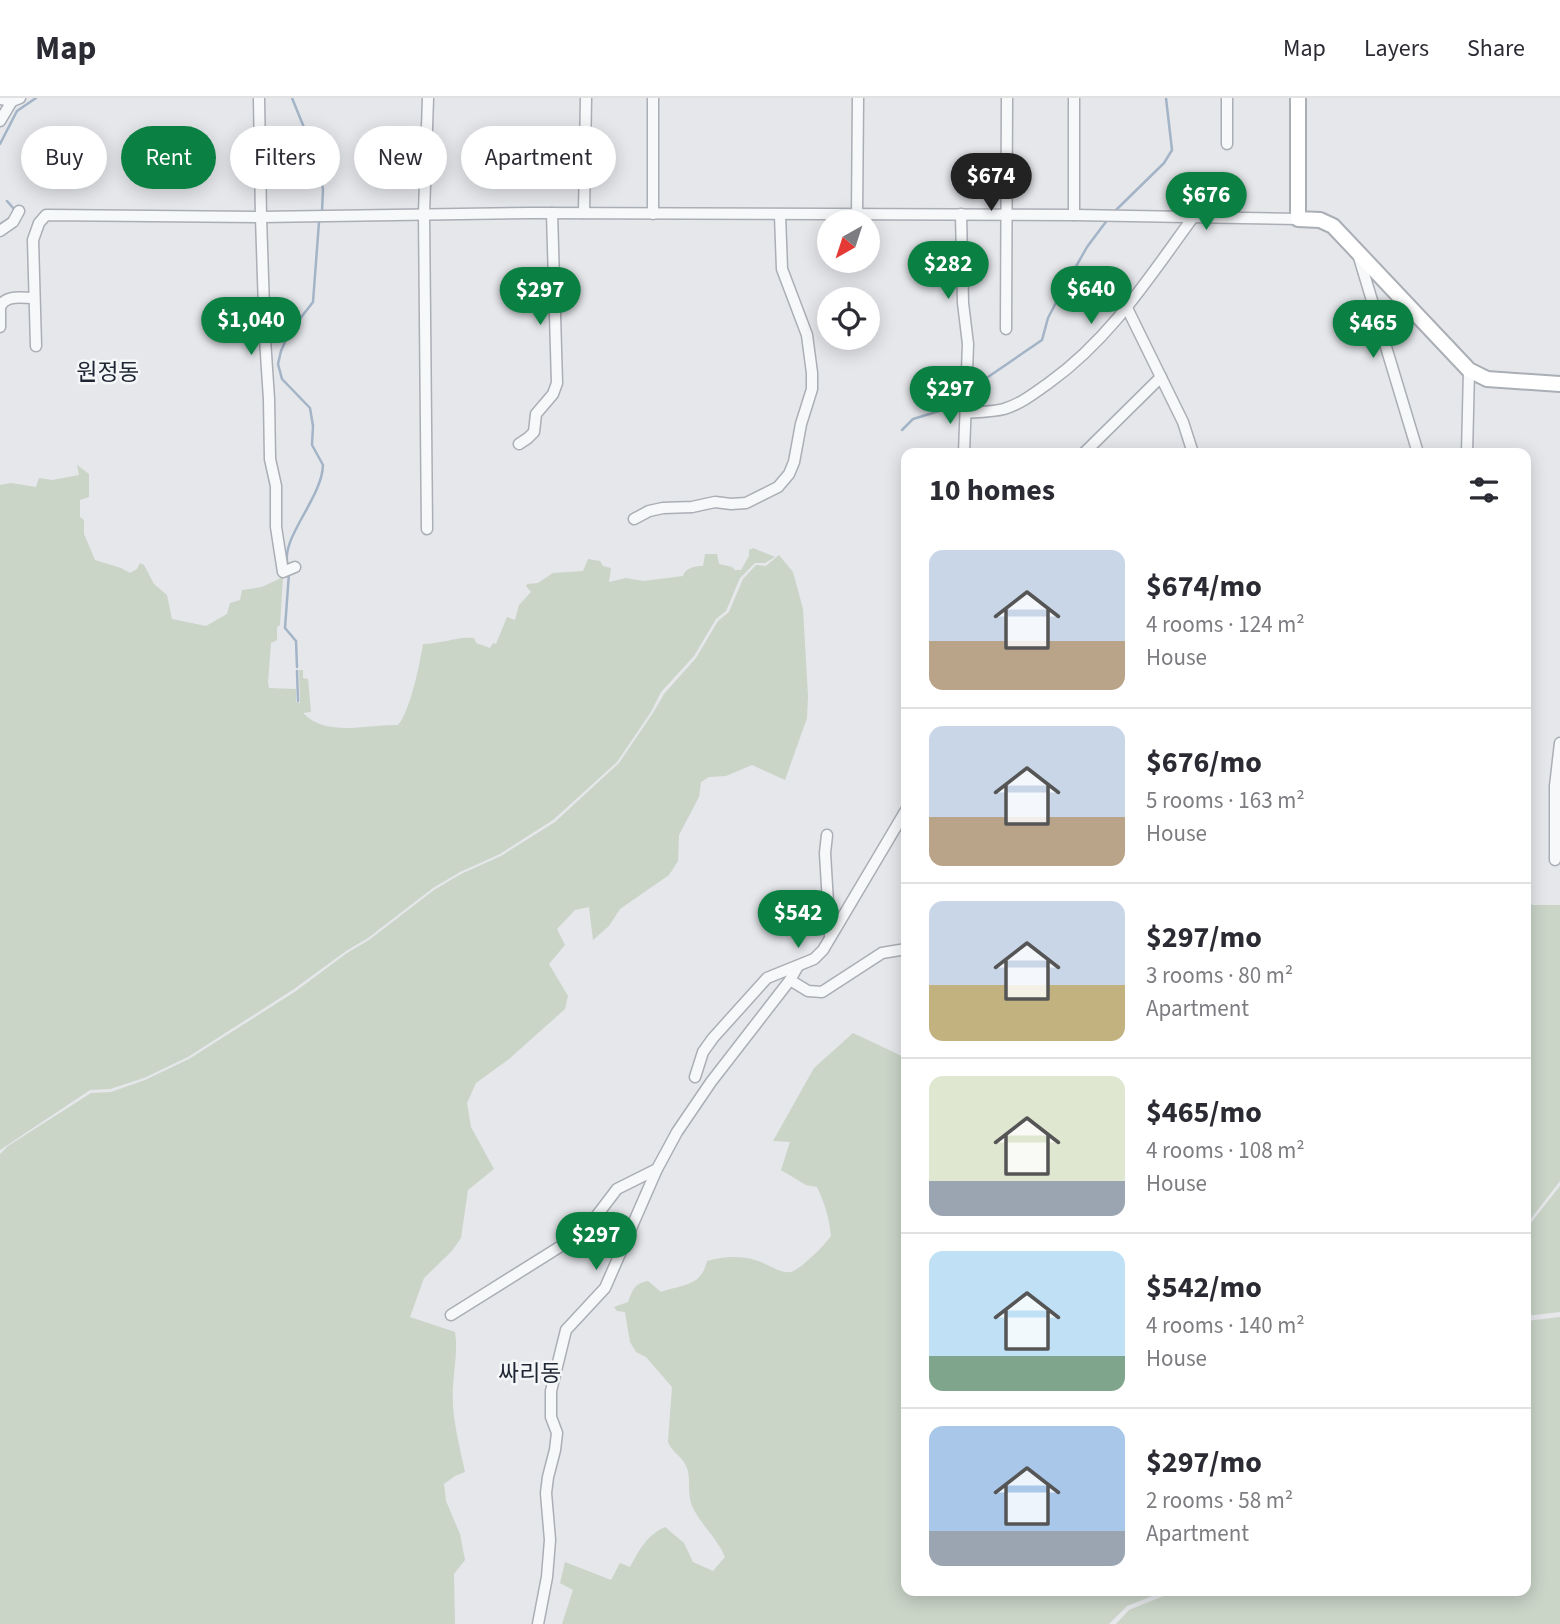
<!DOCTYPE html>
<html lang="en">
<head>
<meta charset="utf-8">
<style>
	body { margin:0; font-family:"Source Sans 3","Noto Sans KR",sans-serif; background:#f2f2f3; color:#2b2b33; height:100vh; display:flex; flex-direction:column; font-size:26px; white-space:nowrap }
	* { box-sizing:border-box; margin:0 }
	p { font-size:23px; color:#7c7c81 }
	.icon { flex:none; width:38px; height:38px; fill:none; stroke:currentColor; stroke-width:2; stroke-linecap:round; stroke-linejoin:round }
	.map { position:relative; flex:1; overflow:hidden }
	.panel { position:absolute; left:901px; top:350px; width:630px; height:1148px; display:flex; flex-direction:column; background:#fff; border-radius:14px; box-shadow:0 4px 18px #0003 }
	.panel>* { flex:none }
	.guide { position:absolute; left:21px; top:28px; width:665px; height:63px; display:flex; gap:14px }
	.needle { width:46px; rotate:219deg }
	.buttons { position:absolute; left:817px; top:112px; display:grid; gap:14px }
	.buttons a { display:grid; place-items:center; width:63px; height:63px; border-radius:50%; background:#fff; box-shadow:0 4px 18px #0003; font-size:35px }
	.price { position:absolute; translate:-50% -60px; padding:0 16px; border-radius:24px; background:#0b8043; color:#fff; font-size:23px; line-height:46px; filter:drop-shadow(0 2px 4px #0008) }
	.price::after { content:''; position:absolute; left:50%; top:42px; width:21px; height:16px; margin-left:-10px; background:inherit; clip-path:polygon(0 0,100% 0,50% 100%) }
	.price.on { background:#222; color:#fff }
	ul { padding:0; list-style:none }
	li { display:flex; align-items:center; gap:21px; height:175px; padding:0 28px }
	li+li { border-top:2px solid #e1e1e2 }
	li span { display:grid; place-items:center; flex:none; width:196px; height:140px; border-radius:14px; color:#555 }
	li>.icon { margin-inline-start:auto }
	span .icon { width:84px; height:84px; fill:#fffc; stroke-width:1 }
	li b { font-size:30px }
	h2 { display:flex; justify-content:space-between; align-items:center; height:84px; padding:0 28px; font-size:30px }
	.tag { padding:0 24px; border-radius:32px; background:#fff; box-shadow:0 4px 18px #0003; font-size:24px; line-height:63px }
	.tag.on { background:#0b8043; color:#fff }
	header { display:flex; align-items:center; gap:42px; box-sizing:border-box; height:98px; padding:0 35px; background:#fff; border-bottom:2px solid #e1e1e2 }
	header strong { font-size:33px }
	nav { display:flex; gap:38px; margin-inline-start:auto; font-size:24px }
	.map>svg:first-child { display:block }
	.green { fill:#cad4c7 }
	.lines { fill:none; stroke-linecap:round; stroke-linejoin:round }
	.stream { stroke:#a3b4c7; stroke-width:2.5 }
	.street-casing { stroke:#aaaeb5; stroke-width:13 }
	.secondary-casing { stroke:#aaaeb5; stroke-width:18 }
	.street { stroke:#f7f8fa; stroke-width:10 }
	.secondary { stroke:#fff; stroke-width:14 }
	.labels { text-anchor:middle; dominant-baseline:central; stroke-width:5; stroke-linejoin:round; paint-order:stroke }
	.quarter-label { font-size:23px; fill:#1f2633; stroke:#f4f6f8 }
</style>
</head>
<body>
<header>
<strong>Map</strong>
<nav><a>Map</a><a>Layers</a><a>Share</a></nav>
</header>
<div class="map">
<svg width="1560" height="1526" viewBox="0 0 1560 1526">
	<rect width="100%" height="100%" fill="#e5e7eb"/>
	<g class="green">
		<path d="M 77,367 L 89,376 L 89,399 L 80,402 L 80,419 L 84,422 L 84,436 L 95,462 L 121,470 L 130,475 L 137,471 L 140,465 L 144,467 L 154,486 L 167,497 L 172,521 L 206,528 L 227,516 L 230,505 L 240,502 L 242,492 L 262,489 L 283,479 L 280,527 L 277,529 L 277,542 L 271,545 L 268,584 L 269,590 L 296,591 L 296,604 L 300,605 L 299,572 L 303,572 L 303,580 L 308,581 L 311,614 L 303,615 C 327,640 367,626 398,627 C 410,614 420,565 423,546 C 441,546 458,538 474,540 L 476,545 L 490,550 L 493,545 L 496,546 L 507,519 L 515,522 L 519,507 L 531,494 L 526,488 L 527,486 L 538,485 L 553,475 L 583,473 L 588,461 L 600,463 L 603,468 L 611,470 L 609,484 L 626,480 L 643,483 L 683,478 C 685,470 695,468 703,468 L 705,456 L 717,456 L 719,466 L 732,469 L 735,472 L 741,472 L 749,458 L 749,452 L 753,450 L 775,459 L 765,465 L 755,465 L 740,480 L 726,513 L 716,521 L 694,558 L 661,594 L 651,614 L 617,664 L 553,722 L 500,756 L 460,774 L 433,790 L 368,840 L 346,853 L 294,891 L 188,959 L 144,980 L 110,991 L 90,992 L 0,1052 L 0,387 L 11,385 L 36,389 L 39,380 L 52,382 L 79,377 Z"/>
		<path d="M 779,457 L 793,474 L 803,511 L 808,598 L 807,620 L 785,682 L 752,667 L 726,678 L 709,679 L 701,684 L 699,699 L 679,737 L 678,763 L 669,777 L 620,811 L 609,828 L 593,842 L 589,809 L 575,812 L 557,831 L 565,847 L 549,866 L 568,898 L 565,911 L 509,961 L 476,985 L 467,1005 L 471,1029 L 494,1071 L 468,1092 L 461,1140 L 451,1154 L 424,1180 L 410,1219 L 455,1234 C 458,1253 454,1269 453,1288 C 451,1317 459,1346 465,1374 L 455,1378 L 444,1386 L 446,1403 L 460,1436 L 465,1462 L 454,1476 L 455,1526 L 0,1526 L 0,1056 L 8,1048 L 91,995 L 111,994 L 145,982 L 189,961 L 296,893 L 347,855 L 369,842 L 434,792 L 461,776 L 501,758 L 555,724 L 619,665 L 653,615 L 664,596 L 696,560 L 718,523 L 729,514 L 743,481 L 756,467 L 766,468 Z"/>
		<path d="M 1526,800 L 1532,807 L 1560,807 L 1560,1083 L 1526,1127 Z"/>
		<path d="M 853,935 L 906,960 L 906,1493 L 1165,1493 L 1127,1508 L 1109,1526 L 562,1526 L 573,1492 L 560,1485 L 565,1464 L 611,1482 L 620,1465 L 630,1469 C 640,1451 646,1438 665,1429 L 684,1445 L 693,1464 L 713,1473 L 725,1459 C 717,1440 701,1427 692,1408 C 687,1396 691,1381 687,1370 C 683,1358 672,1355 668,1344 L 672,1289 L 646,1259 L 636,1254 L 630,1244 L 625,1214 L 617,1213 L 614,1209 L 628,1204 C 633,1191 634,1186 648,1183 L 661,1194 C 683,1186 701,1189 707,1163 C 723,1159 739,1157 755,1162 C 767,1165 780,1176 791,1174 C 800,1172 826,1146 831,1138 C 829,1119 825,1106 817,1089 L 806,1087 L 781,1072 L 790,1044 L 773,1043 L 814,970 Z"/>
		<path d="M 1560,1088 L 1560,1214 L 1526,1218 L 1526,1131 Z"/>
		<path d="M 1560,1219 L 1560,1526 L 1116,1526 L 1129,1512 L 1176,1493 L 1526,1493 L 1526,1223 Z"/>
	</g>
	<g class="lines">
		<g class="stream">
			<path d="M 292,0 L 314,54 L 323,91 L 322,114"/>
			<path d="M 0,46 L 17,13 L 36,0"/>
			<path d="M 1115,113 L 1164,65 L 1172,52 L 1166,0"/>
			<path d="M 0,126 C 7,123 13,119 14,111 L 7,103"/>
			<path d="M 969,292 L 1042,242 L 1048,220 L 1061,195 L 1087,149 L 1108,121"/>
			<path d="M 902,332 L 913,321 L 949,310 L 961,299"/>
			<path d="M 288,468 C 279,441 322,401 323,367 L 312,347 L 313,328 L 310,310 L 282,281 L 278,266 L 281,253 L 289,235 L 313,204 L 319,124"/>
			<path d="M 289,475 L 285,530 L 296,543 L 297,569"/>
			<path d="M 297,573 L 298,603"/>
		</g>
		<defs>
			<g id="street">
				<path d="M 259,0 L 261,119 L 265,241 L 269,301 L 270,361 L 276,388 L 276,429 L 283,474 L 295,469"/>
				<path d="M 1074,0 L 1074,117"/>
				<path d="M 0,1 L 12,3 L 20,0"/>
				<path d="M 0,23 L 12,3"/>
				<path d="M 1227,46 L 1227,0"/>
				<path d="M 584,115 L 586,0"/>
				<path d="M 653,116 L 653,0"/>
				<path d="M 961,116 L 963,205 L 968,246 L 964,355"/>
				<path d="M 857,117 L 858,0"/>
				<path d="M 0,133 L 13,124 L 19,113"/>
				<path d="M 1358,156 L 1418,355"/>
				<path d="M 0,210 C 4,196 22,200 34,200"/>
				<path d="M 1127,210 L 1183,324 L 1193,355"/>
				<path d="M 0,213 L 0,229"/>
				<path d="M 1006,231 L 1007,0"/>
				<path d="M 36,248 L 33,142 L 39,125 L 46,117 L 261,119 L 531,115 L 1074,117 L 1298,121"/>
				<path d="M 966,315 C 979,314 992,314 1004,311 C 1021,306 1036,294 1050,284 C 1111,240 1150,178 1194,118"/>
				<path d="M 519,346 L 528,340 L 534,334 L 536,316 L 553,296 L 557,285 L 552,115"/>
				<path d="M 1084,355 L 1161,279"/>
				<path d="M 1467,355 L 1469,272"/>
				<path d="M 634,421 L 649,413 L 663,410 L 692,409 L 715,404 L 731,406 L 746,405 L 778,389 L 789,376 L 794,364 L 801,326 L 812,291 L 812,275 L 807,237 L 782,171 L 780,117"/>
				<path d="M 427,431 L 424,115 L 428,0"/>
				<path d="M 827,737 L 825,755 L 830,838"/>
				<path d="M 1555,762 L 1555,688 L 1560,645"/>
				<path d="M 790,882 L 808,893 L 822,894 L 882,855 L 906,851"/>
				<path d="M 695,979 L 703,954 L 713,940 L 767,880 L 814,861 L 823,852 L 906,712"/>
				<path d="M 451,1217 L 585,1133 L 617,1091 L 657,1071"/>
				<path d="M 538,1526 L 547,1479 L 550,1442 L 546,1395 L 548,1379 L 555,1352 L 557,1335 L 551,1319 L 551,1293 L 566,1232 L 605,1190 L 657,1071 L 677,1034 L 711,984 L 790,882 L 798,868"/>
			</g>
			<path id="secondary" d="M 1298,0 L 1298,121 L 1320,122 L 1333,128 L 1469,272 L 1487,281 L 1560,286"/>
		</defs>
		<use href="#street" class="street-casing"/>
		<use href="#secondary" class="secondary-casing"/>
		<use href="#street" class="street"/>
		<use href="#secondary" class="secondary"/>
	</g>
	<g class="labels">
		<g class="quarter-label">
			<text x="108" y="274">원정동</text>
			<text x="530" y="1275">싸리동</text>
		</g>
	</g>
</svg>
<div class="buttons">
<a><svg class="needle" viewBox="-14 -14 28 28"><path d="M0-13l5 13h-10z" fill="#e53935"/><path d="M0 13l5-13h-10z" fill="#7c7c81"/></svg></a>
<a><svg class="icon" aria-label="locate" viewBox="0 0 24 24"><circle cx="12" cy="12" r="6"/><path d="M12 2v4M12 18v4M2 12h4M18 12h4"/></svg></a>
</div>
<b class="price on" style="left:991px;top:115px">$674</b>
<b class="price" style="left:1206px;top:134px">$676</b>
<b class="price" style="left:948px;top:203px">$282</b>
<b class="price" style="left:1091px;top:228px">$640</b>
<b class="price" style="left:540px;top:229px">$297</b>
<b class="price" style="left:251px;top:259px">$1,040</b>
<b class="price" style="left:1373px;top:262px">$465</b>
<b class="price" style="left:950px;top:328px">$297</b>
<b class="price" style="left:798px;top:852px">$542</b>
<b class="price" style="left:596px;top:1174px">$297</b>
<div class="guide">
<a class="tag">Buy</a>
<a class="tag on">Rent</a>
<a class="tag">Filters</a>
<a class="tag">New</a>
<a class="tag">Apartment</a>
</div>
<section class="panel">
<h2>10 homes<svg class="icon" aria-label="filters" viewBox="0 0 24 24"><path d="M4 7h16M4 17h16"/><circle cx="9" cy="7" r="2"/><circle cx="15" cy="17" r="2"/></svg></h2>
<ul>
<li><span style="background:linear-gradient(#c9d6e8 65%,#b9a48a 0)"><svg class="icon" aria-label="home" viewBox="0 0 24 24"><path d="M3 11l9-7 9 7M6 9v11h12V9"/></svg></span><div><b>$674/mo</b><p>4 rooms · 124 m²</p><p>House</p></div></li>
<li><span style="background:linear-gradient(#c9d6e8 65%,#b9a48a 0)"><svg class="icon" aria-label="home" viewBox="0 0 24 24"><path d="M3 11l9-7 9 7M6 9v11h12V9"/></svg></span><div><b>$676/mo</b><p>5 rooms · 163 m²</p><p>House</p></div></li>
<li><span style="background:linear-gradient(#c9d6e8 60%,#c2b280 0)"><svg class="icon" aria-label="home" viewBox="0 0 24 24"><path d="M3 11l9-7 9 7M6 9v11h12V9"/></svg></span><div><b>$297/mo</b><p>3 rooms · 80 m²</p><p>Apartment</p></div></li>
<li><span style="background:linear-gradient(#dfe7d0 75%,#9aa5b1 0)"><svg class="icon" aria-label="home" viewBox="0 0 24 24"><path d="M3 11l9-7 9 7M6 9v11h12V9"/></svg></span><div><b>$465/mo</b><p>4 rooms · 108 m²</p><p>House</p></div></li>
<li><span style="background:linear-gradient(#bfe0f5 75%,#7fa58c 0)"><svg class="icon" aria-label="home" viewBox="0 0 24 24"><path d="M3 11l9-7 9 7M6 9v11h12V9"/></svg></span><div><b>$542/mo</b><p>4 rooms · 140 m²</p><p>House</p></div></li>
<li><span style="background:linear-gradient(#a9c7e8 75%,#9aa5b1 0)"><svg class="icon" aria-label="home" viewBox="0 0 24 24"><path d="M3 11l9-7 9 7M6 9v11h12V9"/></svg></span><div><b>$297/mo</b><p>2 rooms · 58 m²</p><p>Apartment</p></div></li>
</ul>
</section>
</div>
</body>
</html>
